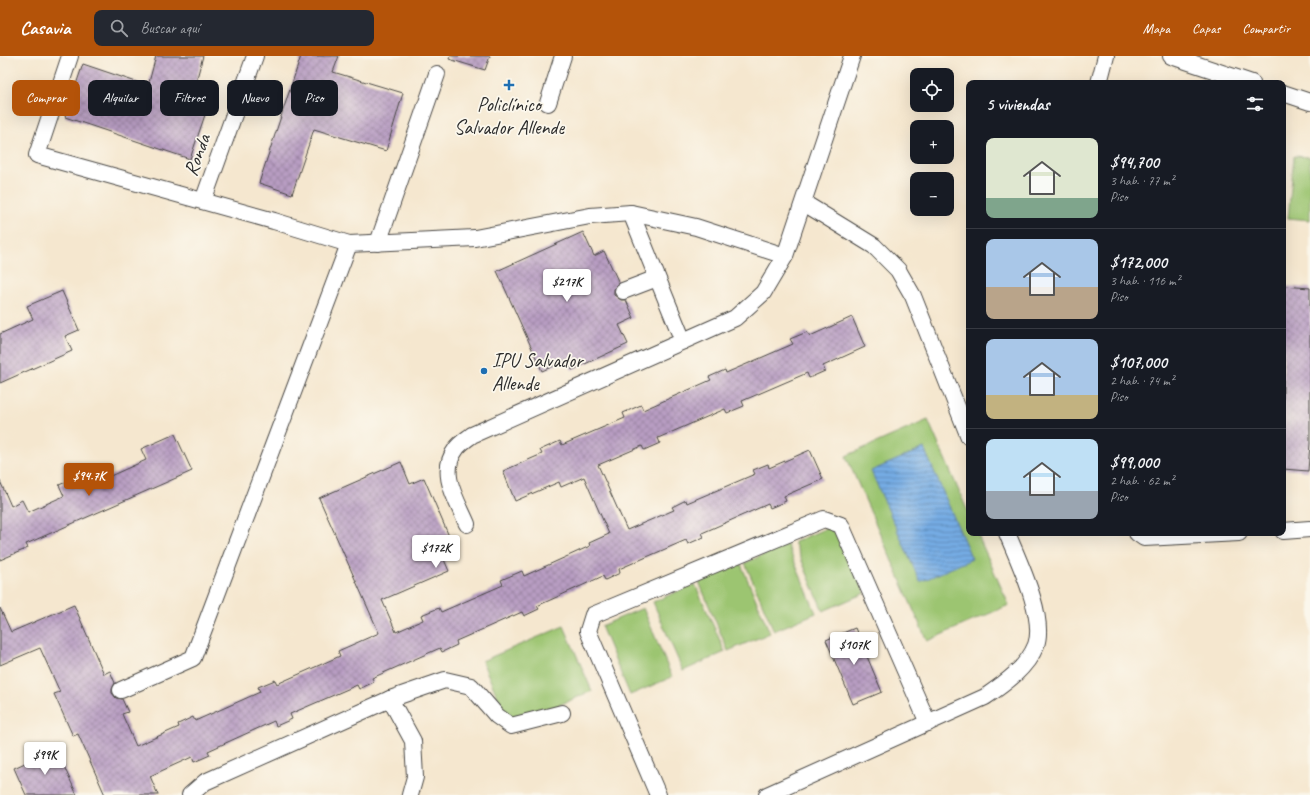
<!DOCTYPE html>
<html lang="es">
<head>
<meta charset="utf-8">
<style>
	body { margin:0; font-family:Caveat,sans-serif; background:#242831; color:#f1f3f6; height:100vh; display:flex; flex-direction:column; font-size:15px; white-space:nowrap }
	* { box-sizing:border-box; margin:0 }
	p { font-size:13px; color:#9ea1a6 }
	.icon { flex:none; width:22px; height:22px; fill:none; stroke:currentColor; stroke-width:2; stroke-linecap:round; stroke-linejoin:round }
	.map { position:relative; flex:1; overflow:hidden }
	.side { position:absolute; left:966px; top:24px; width:320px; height:456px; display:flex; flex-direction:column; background:#171b24; border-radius:8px; box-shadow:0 4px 16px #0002 }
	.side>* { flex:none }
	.hud { position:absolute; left:12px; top:24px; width:380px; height:36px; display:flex; gap:8px }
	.controls { position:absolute; left:910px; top:12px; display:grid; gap:8px }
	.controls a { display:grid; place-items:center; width:44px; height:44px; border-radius:8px; background:#171b24; box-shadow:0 4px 16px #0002; font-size:20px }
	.price { position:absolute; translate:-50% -34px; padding:0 9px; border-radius:4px; background:#fff; color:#222; font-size:13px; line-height:26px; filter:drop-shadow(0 1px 2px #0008) }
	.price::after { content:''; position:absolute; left:50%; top:24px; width:12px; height:9px; margin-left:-6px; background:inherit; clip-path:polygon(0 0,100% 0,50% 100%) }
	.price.on { background:#b45309; color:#fff }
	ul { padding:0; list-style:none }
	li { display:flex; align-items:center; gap:12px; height:100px; padding:0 20px }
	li+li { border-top:1px solid #363941 }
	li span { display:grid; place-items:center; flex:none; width:112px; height:80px; border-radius:8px; color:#555 }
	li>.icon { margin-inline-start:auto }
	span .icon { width:48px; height:48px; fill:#fffc; stroke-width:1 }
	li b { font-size:17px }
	h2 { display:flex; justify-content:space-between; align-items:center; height:48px; padding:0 20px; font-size:17px }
	.tag { padding:0 14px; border-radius:8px; background:#171b24; box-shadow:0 4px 16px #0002; font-size:14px; line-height:36px }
	.tag.on { background:#b45309; color:#fff }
	header { display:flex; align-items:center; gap:24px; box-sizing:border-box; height:56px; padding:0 20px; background:#b45309; color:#fff }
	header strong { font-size:19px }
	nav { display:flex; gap:22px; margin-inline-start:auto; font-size:14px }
	.search { width:280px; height:36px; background:#242831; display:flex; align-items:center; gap:10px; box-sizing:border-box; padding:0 14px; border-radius:8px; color:#9ea1a6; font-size:15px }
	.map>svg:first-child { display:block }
	.garden { fill:#9cc571; stroke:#64784e }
	.water { fill:url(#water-rules); stroke:#506b87 }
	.building { fill:url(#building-cross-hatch) }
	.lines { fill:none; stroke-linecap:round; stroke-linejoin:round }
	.minor-casing { stroke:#494744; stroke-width:18 }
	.minor { stroke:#fff; stroke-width:16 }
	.poi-dot { fill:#1f6fb2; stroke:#fbf7ec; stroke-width:1.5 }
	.labels { text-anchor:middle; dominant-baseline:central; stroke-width:3.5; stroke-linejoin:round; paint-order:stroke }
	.poi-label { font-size:20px; fill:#2b2b2b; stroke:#fbf7ec }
	.street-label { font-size:20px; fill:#2b2b2b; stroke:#fbf7ec }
</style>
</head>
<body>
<header>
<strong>Casavia</strong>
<div class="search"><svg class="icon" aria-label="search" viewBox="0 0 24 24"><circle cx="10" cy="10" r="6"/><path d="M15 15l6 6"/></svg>Buscar aquí</div>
<nav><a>Mapa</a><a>Capas</a><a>Compartir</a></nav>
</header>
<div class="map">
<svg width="1310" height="739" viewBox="0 0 1310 739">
	<defs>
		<pattern id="water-rules" width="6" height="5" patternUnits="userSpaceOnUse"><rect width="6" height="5" fill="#74abe3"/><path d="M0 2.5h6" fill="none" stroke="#5f8bb8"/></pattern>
		<pattern id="building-cross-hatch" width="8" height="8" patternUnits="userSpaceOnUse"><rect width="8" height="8" fill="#b89dc2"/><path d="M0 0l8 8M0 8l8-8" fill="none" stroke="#96809e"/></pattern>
	</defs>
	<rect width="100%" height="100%" fill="#fbf7ec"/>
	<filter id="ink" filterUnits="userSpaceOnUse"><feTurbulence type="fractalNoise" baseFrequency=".025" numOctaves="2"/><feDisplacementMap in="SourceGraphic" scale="8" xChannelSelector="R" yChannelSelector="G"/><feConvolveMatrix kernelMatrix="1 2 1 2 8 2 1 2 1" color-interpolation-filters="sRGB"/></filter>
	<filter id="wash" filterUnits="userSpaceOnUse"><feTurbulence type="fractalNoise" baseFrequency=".012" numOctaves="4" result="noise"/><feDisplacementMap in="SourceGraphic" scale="16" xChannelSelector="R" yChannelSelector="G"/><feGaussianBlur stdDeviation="0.9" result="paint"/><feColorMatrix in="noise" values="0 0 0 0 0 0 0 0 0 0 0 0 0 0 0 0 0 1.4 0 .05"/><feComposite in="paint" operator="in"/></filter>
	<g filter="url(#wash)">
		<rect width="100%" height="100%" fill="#f5e7cf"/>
		<g class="garden">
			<path d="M 1294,100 L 1310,101 L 1310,164 L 1288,162 Z"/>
			<path d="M 928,364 L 969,458 L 969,477 L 977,477 L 1009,549 L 927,585 L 846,400 Z"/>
			<path d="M 836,468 L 865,537 L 823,555 L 794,486 Z"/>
			<path d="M 787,488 L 816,557 L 774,575 L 745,507 Z"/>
			<path d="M 741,508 L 770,577 L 728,595 L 699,526 Z"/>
			<path d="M 695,528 L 725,596 L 683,615 L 653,546 Z"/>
			<path d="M 643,552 L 672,621 L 630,639 L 601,570 Z"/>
			<path d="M 564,570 L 592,635 L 510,670 L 482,605 Z"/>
		</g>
		<path class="water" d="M 924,392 L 972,503 L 920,526 L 871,415 Z"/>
		<g id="blocks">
			<g class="building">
				<path d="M 156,0 L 203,0 L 191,44 L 208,50 L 190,103 L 65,61 L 83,8 L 148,30 Z"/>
				<path d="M 301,0 L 339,0 L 333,16 L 403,37 L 386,95 L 314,73 L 292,138 L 259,127 Z"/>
				<path d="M 450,0 L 490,0 L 485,14 L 449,3 Z"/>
				<path d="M 583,176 L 594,200 L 604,195 L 619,227 L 614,233 L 614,239 L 621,244 L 626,244 L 634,262 L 619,269 L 628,288 L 572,314 L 567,304 L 542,315 L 497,215 Z"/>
				<path d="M 1283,230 L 1310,232 L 1310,388 L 1308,415 L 1283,413 Z"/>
				<path d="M 62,235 L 79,274 L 65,280 L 72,295 L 0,327 L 0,278 L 33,263 L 27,250 Z"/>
				<path d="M 852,261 L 865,291 L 823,310 L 825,315 L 809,322 L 807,317 L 742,345 L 744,350 L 727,357 L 725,353 L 658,382 L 660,387 L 644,394 L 642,390 L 598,409 L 627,474 L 674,454 L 672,451 L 686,444 L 687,447 L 755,418 L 753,414 L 768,408 L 769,412 L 810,394 L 823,423 L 784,440 L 786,445 L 770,452 L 768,448 L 702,477 L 704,481 L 688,488 L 686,484 L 619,513 L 620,517 L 605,524 L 603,520 L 537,550 L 539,553 L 524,560 L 522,556 L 456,585 L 457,589 L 442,596 L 440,592 L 372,622 L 374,626 L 359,633 L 357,629 L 290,658 L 292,663 L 276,670 L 274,665 L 208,695 L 210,699 L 194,706 L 192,701 L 150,720 L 158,739 L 105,739 L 78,678 L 73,680 L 54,638 L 60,636 L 40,592 L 0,609 L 0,552 L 11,576 L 74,549 L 104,618 L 110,615 L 115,627 L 112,633 L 112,637 L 116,642 L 122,643 L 128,656 L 122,658 L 136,690 L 179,671 L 178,668 L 193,661 L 195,665 L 260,636 L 258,631 L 275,624 L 277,628 L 340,600 L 338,595 L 379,577 L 319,442 L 401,406 L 410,428 L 424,422 L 451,485 L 438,490 L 449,515 L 382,544 L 396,576 L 423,564 L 421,559 L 439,552 L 441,556 L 503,529 L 501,524 L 522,515 L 524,520 L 590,490 L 589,487 L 609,478 L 584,421 L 561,431 L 559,426 L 515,445 L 503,415 L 542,398 L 540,394 L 560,385 L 562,389 L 625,362 L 623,357 L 641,349 L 643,354 L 711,324 L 709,321 L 725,314 L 726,317 L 793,288 L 790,283 L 807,276 L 810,280 Z"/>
				<path d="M 175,378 L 192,415 L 26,488 L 28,492 L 0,504 L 0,425 L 11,450 L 22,444 L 28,456 L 64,440 L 59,429 L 92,415 L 97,426 L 146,404 L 141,393 Z"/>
				<path d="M 855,572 L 882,636 L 853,648 L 826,584 Z"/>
				<path d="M 56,693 L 77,739 L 26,739 L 14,712 Z"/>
			</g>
		</g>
	</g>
	<g filter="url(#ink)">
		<use href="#blocks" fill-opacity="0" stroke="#494744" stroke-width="1"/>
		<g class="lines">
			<defs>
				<g id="minor">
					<path d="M 70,0 L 37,99 L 274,165 L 349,188 L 475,182 L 590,160 L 631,157 L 696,171 L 785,200"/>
					<path d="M 1171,0 L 1252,27"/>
					<path d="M 1099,27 L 1106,0"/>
					<path d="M 1283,37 L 1310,46"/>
					<path d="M 548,47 L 563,0"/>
					<path d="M 203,145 L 255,0"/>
					<path d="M 804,147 L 874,190 L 898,214 L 913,240 L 969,381"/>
					<path d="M 631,157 L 683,285"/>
					<path d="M 378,187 L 437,18"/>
					<path d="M 623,235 L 657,222"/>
					<path d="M 467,468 C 457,444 438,417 456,393 C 460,387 467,383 472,379 L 735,262 L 763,237 L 785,200 L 852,0"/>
					<path d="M 1283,475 L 1310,473"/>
					<path d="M 1137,477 L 1144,482 L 1239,477"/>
					<path d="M 121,634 L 193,602 L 349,188"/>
					<path d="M 390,643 L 413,685 L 415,721 L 410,739"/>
					<path d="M 190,739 L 205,726 L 390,643 L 445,624 L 471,630 L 497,660 L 511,670 L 562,657"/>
					<path d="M 658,739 L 588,575 L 593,559 L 824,463 L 841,469 L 928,667"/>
					<path d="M 767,739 L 985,641 C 1004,628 1027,612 1036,589 C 1046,561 1018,504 1007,477"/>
				</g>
			</defs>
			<use href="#minor" class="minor-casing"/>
			<use href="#minor" class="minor"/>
		</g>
	</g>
	<g class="poi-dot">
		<path d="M507 23h4v4h4v4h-4v4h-4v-4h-4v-4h4z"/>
		<circle cx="484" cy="315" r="4"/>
	</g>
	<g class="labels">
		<g class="poi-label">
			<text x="509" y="48">Policlínico<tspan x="509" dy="23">Salvador Allende</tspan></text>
			<text x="492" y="304" text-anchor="start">IPU Salvador<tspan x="492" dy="23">Allende</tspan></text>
		</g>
		<g class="street-label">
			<text transform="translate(197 99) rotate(-70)">Ronda</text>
		</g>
	</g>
</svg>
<div class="controls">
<a><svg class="icon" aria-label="locate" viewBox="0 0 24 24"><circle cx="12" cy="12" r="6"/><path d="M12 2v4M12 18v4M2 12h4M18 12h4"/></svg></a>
<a>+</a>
<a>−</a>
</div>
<b class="price" style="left:567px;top:247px">$217K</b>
<b class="price on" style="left:89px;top:441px">$94.7K</b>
<b class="price" style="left:436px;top:513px">$172K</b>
<b class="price" style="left:854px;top:610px">$107K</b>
<b class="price" style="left:45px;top:720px">$99K</b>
<div class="hud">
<a class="tag on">Comprar</a>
<a class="tag">Alquilar</a>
<a class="tag">Filtros</a>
<a class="tag">Nuevo</a>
<a class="tag">Piso</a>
</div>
<section class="side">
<h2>5 viviendas<svg class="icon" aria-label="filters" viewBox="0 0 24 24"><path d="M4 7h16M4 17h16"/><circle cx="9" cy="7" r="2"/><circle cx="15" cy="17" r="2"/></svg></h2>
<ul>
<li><span style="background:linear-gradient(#dfe7d0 75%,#7fa58c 0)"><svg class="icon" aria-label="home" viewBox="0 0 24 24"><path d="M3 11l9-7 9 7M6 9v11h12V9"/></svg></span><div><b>$94,700</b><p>3 hab. · 77 m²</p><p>Piso</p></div></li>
<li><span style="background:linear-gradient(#a9c7e8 60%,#b9a48a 0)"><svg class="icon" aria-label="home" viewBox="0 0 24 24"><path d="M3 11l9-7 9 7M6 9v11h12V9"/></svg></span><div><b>$172,000</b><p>3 hab. · 116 m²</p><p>Piso</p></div></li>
<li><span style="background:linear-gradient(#a9c7e8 70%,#c2b280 0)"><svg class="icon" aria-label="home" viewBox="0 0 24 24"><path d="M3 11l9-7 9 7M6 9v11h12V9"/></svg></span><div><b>$107,000</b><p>2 hab. · 74 m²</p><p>Piso</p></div></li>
<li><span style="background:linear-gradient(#bfe0f5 65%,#9aa5b1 0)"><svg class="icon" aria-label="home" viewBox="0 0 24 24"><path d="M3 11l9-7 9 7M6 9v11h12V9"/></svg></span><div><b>$99,000</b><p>2 hab. · 62 m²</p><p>Piso</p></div></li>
</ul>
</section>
</div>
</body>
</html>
